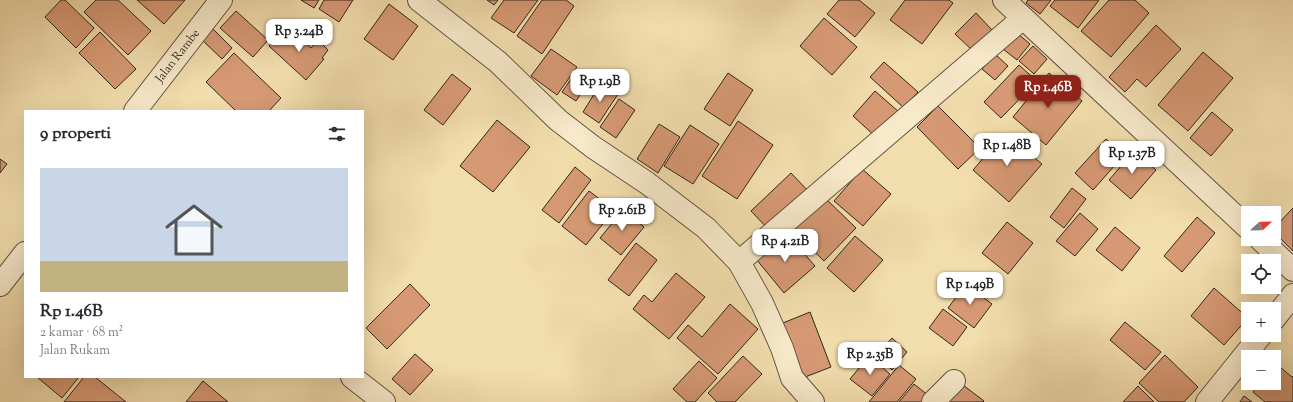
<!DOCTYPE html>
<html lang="id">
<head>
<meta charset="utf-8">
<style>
	body { margin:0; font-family:"Sorts Mill Goudy",serif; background:#f2f2f3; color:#2b2b33; height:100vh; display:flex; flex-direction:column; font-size:15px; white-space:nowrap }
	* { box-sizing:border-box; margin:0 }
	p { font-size:13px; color:#7c7c81 }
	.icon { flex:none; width:22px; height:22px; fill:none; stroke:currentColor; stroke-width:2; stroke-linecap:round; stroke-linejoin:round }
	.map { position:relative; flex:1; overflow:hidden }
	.details { position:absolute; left:24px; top:110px; width:340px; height:268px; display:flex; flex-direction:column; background:#fff; border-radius:0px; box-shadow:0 4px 16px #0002 }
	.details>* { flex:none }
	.needle { width:26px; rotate:68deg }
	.controls { position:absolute; left:1241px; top:206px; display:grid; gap:8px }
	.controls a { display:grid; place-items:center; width:40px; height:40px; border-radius:0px; background:#fff; box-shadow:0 4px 16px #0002; font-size:20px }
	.price { position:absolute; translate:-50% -34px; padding:0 9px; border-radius:8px; background:#fff; color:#222; font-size:13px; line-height:26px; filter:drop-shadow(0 1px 2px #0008) }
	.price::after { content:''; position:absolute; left:50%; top:24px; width:12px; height:9px; margin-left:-6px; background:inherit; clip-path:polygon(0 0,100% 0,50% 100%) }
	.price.active { background:#8f2418; color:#fff }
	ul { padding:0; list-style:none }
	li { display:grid; align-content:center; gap:8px; height:212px; padding:0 16px }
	li span { display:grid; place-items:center; height:124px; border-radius:0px; color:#555 }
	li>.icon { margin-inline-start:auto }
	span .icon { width:72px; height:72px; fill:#fffc; stroke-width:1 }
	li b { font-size:17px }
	h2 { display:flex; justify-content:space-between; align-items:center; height:48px; padding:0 16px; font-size:17px }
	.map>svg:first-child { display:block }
	.building { fill:#d69974; stroke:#33261b }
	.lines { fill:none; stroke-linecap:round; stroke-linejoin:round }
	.minor-casing { stroke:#635440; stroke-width:24 }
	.minor { stroke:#f7e9ca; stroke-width:22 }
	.labels { text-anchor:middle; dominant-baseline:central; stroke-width:3.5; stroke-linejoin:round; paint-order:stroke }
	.street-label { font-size:12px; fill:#33261b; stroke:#f7e9ca }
</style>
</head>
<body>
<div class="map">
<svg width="1293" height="402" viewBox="0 0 1293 402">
	<rect width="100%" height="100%" fill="#f2ddad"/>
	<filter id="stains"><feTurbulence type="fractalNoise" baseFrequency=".005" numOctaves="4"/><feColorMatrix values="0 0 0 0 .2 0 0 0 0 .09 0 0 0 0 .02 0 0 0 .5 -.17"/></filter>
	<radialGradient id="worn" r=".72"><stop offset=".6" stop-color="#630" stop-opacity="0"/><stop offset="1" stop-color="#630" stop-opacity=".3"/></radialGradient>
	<g class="building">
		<path d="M 61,0 L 65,0 L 94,28 L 76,48 L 45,17 Z"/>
		<path d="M 96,0 L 118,0 L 151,31 L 128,55 L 84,12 Z"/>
		<path d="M 137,0 L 185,0 L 164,24 Z"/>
		<path d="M 301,0 L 319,0 L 314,8 Z"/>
		<path d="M 324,0 L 353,0 L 339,22 L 319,9 Z"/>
		<path d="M 487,0 L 498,0 L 494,5 Z"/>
		<path d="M 504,0 L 538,0 L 514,33 L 491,18 Z"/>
		<path d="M 542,0 L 566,0 L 574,6 L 542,54 L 517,36 Z"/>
		<path d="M 839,0 L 859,0 L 875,13 L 855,37 L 827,14 Z"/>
		<path d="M 905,0 L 949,0 L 953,3 L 922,44 L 890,20 Z"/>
		<path d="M 1028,0 L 1051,0 L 1040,14 L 1026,3 Z"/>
		<path d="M 1055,0 L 1099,0 L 1078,28 L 1050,6 Z"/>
		<path d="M 1109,0 L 1135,0 L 1149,13 L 1111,57 L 1081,31 Z"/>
		<path d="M 389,4 L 418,26 L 393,60 L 364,39 Z"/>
		<path d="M 236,11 L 268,40 L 253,57 L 220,28 Z"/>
		<path d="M 976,13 L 993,31 L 973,51 L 955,34 Z"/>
		<path d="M 824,18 L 857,47 L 832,75 L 800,46 Z"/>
		<path d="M 1156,25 L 1181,49 L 1146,87 L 1137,79 L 1125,92 L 1109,77 Z"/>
		<path d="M 287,26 L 311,48 L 318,40 L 328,50 L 322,58 L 324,59 L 306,80 L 269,46 Z"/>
		<path d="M 212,28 L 232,48 L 222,59 L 202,40 Z"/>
		<path d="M 100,32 L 136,69 L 115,89 L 79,53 Z"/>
		<path d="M 1017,33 L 1030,44 L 1017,60 L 1003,49 Z"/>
		<path d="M 1033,46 L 1047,59 L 1034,74 L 1019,61 Z"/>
		<path d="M 551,49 L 577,67 L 557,95 L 531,76 Z"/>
		<path d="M 1203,52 L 1233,78 L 1188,131 L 1158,105 Z"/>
		<path d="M 234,53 L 281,98 L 269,111 L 236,111 L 206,82 Z"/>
		<path d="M 995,54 L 1008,66 L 995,80 L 982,69 Z"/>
		<path d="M 884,62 L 918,92 L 904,108 L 870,77 Z"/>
		<path d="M 1019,65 L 1037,81 L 1001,118 L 984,102 Z"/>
		<path d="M 578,69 L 591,78 L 576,101 L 562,92 Z"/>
		<path d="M 728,73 L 753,90 L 730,126 L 704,109 Z"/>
		<path d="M 1049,73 L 1082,101 L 1046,145 L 1013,117 Z"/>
		<path d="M 452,74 L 471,89 L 443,125 L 424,110 Z"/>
		<path d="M 601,83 L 618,94 L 599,123 L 583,112 Z"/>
		<path d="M 875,91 L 899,112 L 876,137 L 853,116 Z"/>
		<path d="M 619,99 L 635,110 L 616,138 L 600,127 Z"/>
		<path d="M 938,106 L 980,148 L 958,169 L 917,127 Z"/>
		<path d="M 1212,112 L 1233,130 L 1211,156 L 1190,138 Z"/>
		<path d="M 497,120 L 530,147 L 493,192 L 460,166 Z"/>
		<path d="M 738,121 L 773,145 L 737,199 L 702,176 Z"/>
		<path d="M 659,124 L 680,137 L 658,173 L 637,159 Z"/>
		<path d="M 690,125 L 719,144 L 693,184 L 664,166 Z"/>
		<path d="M 1005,133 L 1042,164 L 1009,202 L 973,170 Z"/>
		<path d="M 1106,139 L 1124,155 L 1093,190 L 1075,173 Z"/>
		<path d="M 1134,151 L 1156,170 L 1131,199 L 1109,180 Z"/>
		<path d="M 0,159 L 7,164 L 0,173 Z"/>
		<path d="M 575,167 L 591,180 L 559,223 L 542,210 Z"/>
		<path d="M 862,169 L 891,194 L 863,226 L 834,201 Z"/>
		<path d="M 791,173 L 810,193 L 770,231 L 751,211 Z"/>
		<path d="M 1072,188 L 1086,199 L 1064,228 L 1050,217 Z"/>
		<path d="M 589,191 L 614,210 L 586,245 L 562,226 Z"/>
		<path d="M 824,197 L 856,228 L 824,261 L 793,231 Z"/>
		<path d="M 1293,208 L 1293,251 L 1274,232 L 1274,228 Z"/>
		<path d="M 623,210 L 644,227 L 621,255 L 600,238 Z"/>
		<path d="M 1080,213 L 1098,229 L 1075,256 L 1056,241 Z"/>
		<path d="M 1197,217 L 1215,233 L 1182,272 L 1164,256 Z"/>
		<path d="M 1007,222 L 1033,243 L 1008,274 L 982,253 Z"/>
		<path d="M 1115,227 L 1140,248 L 1122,271 L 1096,250 Z"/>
		<path d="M 786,233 L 815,266 L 784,293 L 756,259 Z"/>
		<path d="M 855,236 L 883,260 L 854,292 L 827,268 Z"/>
		<path d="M 636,243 L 657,260 L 629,296 L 608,280 Z"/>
		<path d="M 676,273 L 705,297 L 669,339 L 633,309 L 644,295 L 652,302 Z"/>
		<path d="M 410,284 L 430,305 L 387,349 L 366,328 Z"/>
		<path d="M 966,284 L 992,304 L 974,328 L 948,308 Z"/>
		<path d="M 1214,288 L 1248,318 L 1224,345 L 1191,316 Z"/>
		<path d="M 730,304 L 758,329 L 718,374 L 677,338 L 688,325 L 702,337 Z"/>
		<path d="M 943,309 L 967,327 L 953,346 L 929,328 Z"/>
		<path d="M 810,312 L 831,367 L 800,379 L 778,325 Z"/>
		<path d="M 1125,322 L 1161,352 L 1145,370 L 1110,340 Z"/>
		<path d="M 892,338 L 907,352 L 892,370 L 876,356 Z"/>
		<path d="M 415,354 L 433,370 L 410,395 L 392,379 Z"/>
		<path d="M 1165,355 L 1198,387 L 1184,402 L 1159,402 L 1139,383 Z"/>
		<path d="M 743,356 L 762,374 L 735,402 L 717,402 L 708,393 Z"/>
		<path d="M 869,356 L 890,374 L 872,396 L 850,379 Z"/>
		<path d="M 699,361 L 717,378 L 695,402 L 687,402 L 673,389 Z"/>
		<path d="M 1275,363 L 1292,377 L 1293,376 L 1293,402 L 1265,402 L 1253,392 L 1260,383 L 1274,383 Z"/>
		<path d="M 899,365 L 916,379 L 897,402 L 869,402 Z"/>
		<path d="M 37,377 L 79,377 L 62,398 Z"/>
		<path d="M 84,377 L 95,377 L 126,402 L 64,402 Z"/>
		<path d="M 203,381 L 228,402 L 186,402 Z"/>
		<path d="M 959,382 L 984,401 L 983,402 L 943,402 Z"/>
		<path d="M 914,384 L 929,396 L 925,402 L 899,402 Z"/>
		<path d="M 1138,386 L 1154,402 L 1123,402 Z"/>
		<path d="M 1244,396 L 1252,402 L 1240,402 Z"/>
	</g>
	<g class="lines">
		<defs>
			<g id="minor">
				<path d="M 419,0 L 498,62 L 558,120 L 593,147 L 647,183 L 706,228 L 739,262 L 762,303 L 782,348 L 792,378 L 813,402"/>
				<path d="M 1004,0 L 1248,228"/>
				<path d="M 135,111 L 221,0"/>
				<path d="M 1260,239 L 1293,270"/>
				<path d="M 739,262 L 1023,18"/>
				<path d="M 0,285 L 25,253"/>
				<path d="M 1274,319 L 1293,295"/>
				<path d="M 352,377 L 384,402"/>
				<path d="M 933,402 L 954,381"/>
				<path d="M 1207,402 L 1261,335"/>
			</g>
		</defs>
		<use href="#minor" class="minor-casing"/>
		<use href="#minor" class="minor"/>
	</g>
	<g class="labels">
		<g class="street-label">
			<text transform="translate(178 56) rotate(-52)">Jalan Rambe</text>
		</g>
	</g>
	<rect width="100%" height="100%" filter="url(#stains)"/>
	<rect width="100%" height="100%" fill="url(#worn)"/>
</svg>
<div class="controls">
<a><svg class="needle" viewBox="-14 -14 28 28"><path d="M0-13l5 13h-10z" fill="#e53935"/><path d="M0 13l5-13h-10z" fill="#7c7c81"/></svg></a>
<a><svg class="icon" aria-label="locate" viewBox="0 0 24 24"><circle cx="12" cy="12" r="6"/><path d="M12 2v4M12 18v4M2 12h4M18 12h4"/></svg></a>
<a>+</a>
<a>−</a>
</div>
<b class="price" style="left:299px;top:53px">Rp 3.24B</b>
<b class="price" style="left:600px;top:103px">Rp 1.9B</b>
<b class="price active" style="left:1048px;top:109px">Rp 1.46B</b>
<b class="price" style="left:1007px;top:167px">Rp 1.48B</b>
<b class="price" style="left:1132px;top:175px">Rp 1.37B</b>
<b class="price" style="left:622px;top:232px">Rp 2.61B</b>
<b class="price" style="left:785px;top:263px">Rp 4.21B</b>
<b class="price" style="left:970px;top:306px">Rp 1.49B</b>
<b class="price" style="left:870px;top:376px">Rp 2.35B</b>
<section class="details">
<h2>9 properti<svg class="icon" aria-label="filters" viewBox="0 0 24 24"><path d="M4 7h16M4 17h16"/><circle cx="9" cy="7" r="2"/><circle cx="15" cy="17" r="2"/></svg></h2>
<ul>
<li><span style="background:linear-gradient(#c9d6e8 75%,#c2b280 0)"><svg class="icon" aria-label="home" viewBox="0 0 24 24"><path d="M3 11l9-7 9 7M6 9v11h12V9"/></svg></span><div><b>Rp 1.46B</b><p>2 kamar · 68 m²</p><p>Jalan Rukam</p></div></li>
</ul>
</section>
</div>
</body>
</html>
